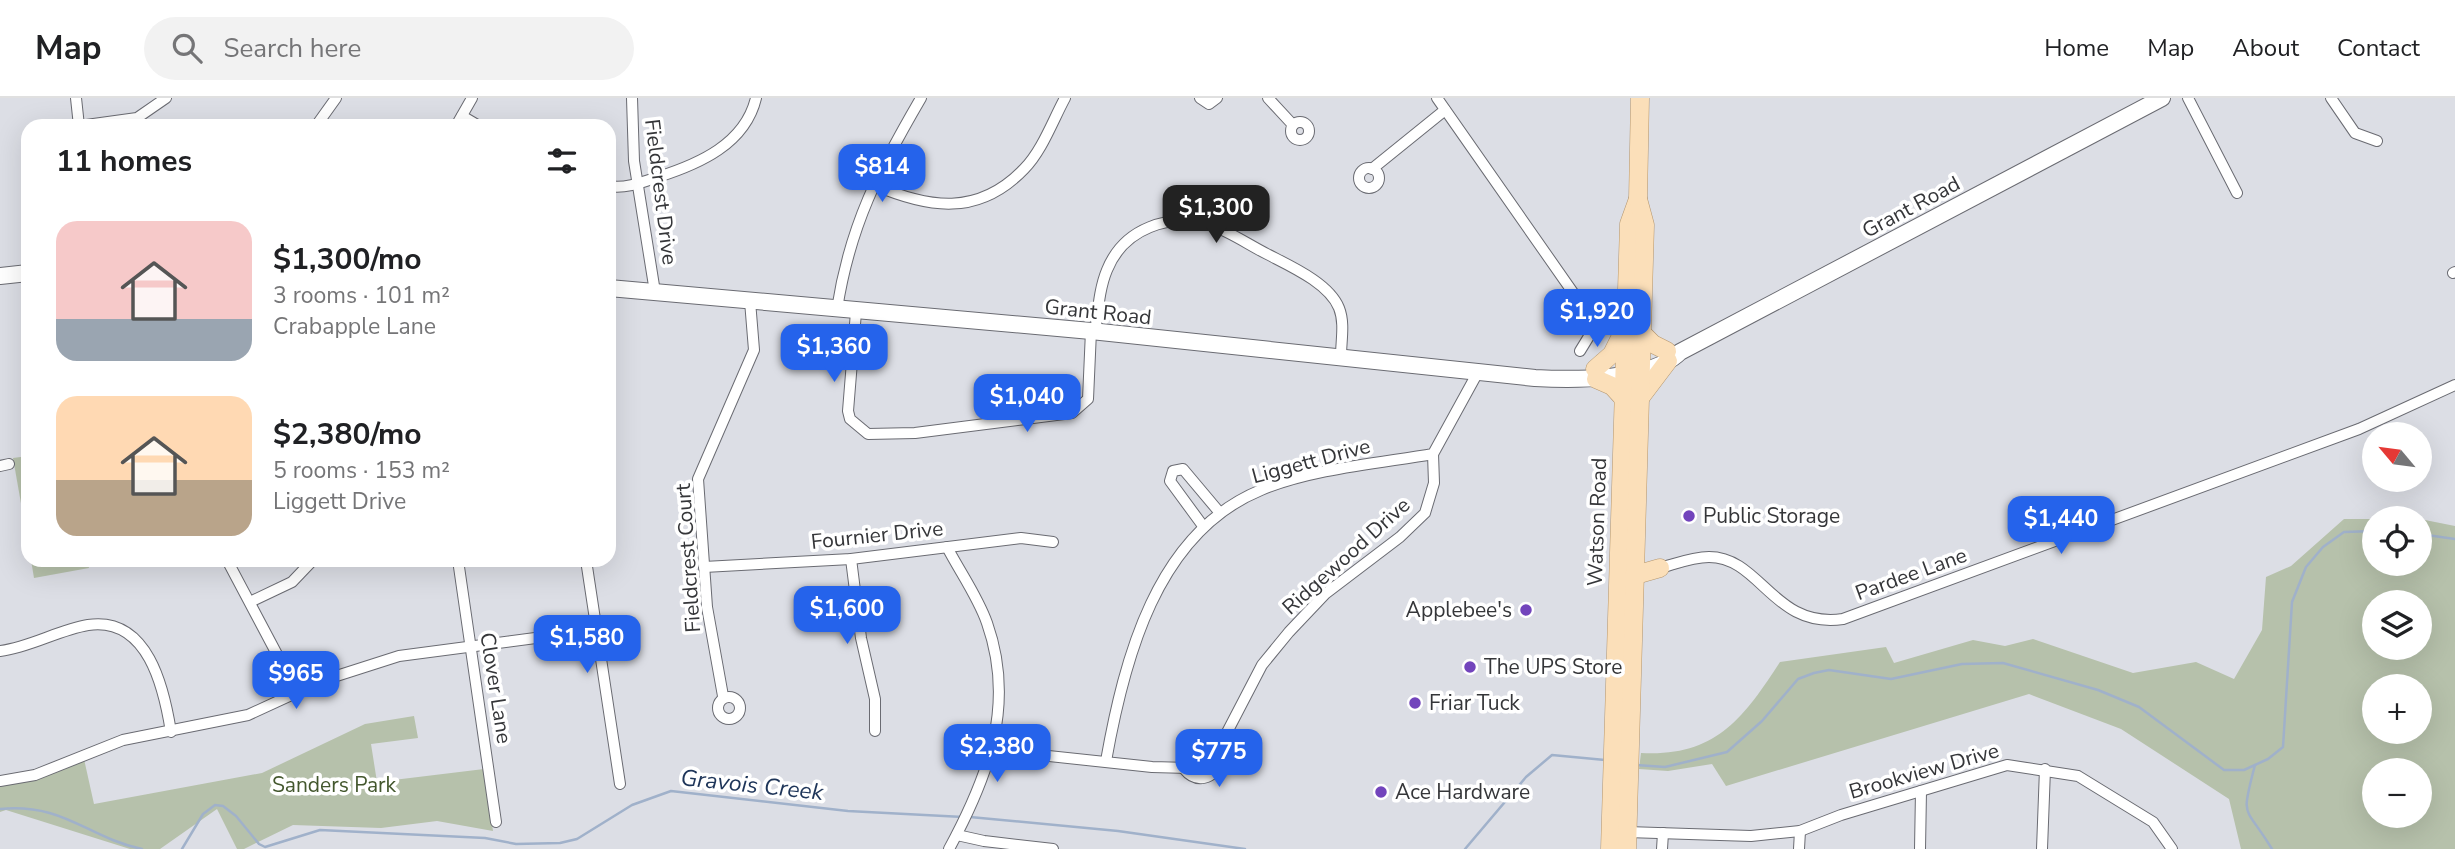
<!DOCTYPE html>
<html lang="en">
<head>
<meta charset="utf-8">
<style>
	body { margin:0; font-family:"Nunito Sans",sans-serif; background:#f2f2f2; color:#202124; height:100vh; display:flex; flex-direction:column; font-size:26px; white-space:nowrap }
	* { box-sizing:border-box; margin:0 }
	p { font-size:23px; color:#757577 }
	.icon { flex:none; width:38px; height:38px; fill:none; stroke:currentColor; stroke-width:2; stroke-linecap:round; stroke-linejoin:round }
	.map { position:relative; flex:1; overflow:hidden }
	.details { position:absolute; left:21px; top:21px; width:595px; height:448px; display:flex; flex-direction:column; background:#fff; border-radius:21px; box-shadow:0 7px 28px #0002 }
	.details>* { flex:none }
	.needle { width:46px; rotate:299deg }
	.tools { position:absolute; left:2362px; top:324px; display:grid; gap:14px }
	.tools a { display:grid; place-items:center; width:70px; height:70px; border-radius:50%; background:#fff; box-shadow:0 7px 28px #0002; font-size:35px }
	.price { position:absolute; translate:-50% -60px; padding:0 16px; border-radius:14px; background:#2563eb; color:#fff; font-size:23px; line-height:46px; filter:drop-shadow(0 2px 4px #0008) }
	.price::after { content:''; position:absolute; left:50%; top:42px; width:21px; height:16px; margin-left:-10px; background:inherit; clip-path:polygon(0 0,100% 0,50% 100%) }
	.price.active { background:#222; color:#fff }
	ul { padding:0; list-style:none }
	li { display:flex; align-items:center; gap:21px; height:175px; padding:0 35px }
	li span { display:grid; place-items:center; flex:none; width:196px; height:140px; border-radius:21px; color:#555 }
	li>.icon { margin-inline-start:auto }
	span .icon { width:84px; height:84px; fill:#fffc; stroke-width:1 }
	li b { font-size:30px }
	h2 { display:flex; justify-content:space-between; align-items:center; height:84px; padding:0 35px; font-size:30px }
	header { display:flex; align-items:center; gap:42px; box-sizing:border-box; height:98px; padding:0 35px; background:#fff; border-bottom:2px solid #e0e0e0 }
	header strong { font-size:33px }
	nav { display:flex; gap:38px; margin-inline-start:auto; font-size:24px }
	.search { width:490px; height:63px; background:#f2f2f2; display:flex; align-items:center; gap:18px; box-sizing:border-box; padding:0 24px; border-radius:38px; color:#757577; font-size:26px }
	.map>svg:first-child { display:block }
	.green { fill:#b6c1ab; fill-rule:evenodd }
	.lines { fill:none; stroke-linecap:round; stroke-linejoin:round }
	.stream { stroke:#a0b1ca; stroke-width:2.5 }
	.street-casing { stroke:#6a6b72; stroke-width:12 }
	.secondary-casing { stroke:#6a6b72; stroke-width:18 }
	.primary-casing { stroke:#b4966e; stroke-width:19 }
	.street { stroke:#fff; stroke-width:10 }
	.secondary { stroke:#fff; stroke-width:16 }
	.primary { stroke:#fbdfb9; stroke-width:18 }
	.poi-dot { fill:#7244bc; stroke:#fff; stroke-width:2.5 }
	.labels { text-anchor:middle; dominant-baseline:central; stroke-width:7; stroke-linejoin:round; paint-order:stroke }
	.street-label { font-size:21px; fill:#353639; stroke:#fff }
	.poi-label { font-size:21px; fill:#353639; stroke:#fff; text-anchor:start }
	.park-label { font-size:21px; fill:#43572d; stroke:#fff }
	.water-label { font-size:23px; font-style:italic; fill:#1e3559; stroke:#fff }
</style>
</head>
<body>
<header>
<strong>Map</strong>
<div class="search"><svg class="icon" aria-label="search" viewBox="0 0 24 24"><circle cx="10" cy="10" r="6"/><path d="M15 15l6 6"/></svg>Search here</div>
<nav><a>Home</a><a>Map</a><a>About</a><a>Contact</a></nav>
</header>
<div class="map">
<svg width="2455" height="751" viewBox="0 0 2455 751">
	<rect width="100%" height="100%" fill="#dcdee5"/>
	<g class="green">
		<path d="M 28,358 L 28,445 L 13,360 Z"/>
		<path d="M 2344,421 L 2375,421 L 2375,466 L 2420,466 L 2420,421 L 2455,428 L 2455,751 L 2241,751 L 2229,701 L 2121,631 L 2029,596 L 1726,688 L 1712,666 L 1668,673 L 1639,671 L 1641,655 C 1715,659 1743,621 1780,564 L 1886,549 L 1894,565 L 1973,542 L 2005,548 L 2033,541 L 2133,575 L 2196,564 L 2234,581 L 2262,532 L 2266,479 L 2291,468 ZM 2420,504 L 2420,550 L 2375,550 L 2375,504 ZM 2420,588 L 2420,634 L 2375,634 L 2375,588 ZM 2420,672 L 2420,718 L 2375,718 L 2375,672 Z"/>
		<path d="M 31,462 L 87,462 L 89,470 L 34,480 Z"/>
		<path d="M 414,618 L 418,640 L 371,646 L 377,684 L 484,671 L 493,733 L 437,723 L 381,730 L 293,727 L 244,751 L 237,751 L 217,711 L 160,751 L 130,751 L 6,712 L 0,714 L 0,688 L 37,682 L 84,661 L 94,706 L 262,675 L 365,626 Z"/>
	</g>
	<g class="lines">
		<g class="stream">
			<path d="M 2420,436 L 2455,441"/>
			<path d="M 1636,667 L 1665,669 L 1727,654 L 1762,623 L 1798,581 L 1814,575 L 1829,572 L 1891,581 L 1962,566 L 2003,565 L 2098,592 L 2139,609 L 2224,672 L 2244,672 L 2268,661 L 2283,649 L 2292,504 L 2306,469 L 2323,449 L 2344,434 L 2375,433"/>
			<path d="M 2255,667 C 2240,723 2245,706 2272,751"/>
			<path d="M 0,711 C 65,705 86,739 142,751"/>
			<path d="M 970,719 L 1118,733 L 1245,751"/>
			<path d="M 182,751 L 203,716 L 215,707 L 223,708 L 236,718 L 259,746 L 265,749 L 320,732 L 485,740 L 516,746 L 560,745 L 577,741 L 632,707 L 671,693 L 848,713 L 963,719"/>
			<path d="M 1465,751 L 1526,679 L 1552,657 L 1605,662"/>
		</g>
		<defs>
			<g id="street">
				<path d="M 76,0 L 79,28"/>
				<path d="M 632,0 L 634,63 L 655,194"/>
				<path d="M 1200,0 L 1209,6 L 1217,0"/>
				<path d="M 1268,0 L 1293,27"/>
				<path d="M 1437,0 L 1588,216 L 1591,235 L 1580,253"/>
				<path d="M 2188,0 L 2237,95"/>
				<path d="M 2331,0 L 2355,35 L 2377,43"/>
				<path d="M 462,18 L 479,28"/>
				<circle cx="1300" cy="33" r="9"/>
				<path d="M 79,28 L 137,20 L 166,0"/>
				<path d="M 316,28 L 336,0"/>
				<path d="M 456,28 L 472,0"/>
				<circle cx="1369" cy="80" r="10"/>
				<path d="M 1372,71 L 1445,12"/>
				<path d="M 874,87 C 928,110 978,119 1024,71 C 1042,53 1053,22 1065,0"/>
				<path d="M 609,88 C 625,91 643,84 658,79 C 699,66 745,46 756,0"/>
				<path d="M 2453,175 L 2455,174"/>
				<path d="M 837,211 C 850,127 879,72 921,0"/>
				<path d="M 856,214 L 848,313 L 850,321 L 868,336 L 915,335 L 1072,315 L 1088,301 L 1091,233"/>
				<path d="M 1095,235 C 1098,214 1099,191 1107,172 C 1124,130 1169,115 1210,127 C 1229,133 1249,147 1267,156 C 1290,168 1329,185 1339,210 C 1345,225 1341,243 1341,258"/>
				<path d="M 0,368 L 9,366"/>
				<path d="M 1203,428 L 1170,383 L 1173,373 L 1183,371 L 1220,415"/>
				<path d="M 947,449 C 960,474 978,499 987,525 C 1016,607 988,679 949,751"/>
				<path d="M 851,461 L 861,540 L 875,601 L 875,633"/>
				<path d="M 227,462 L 297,594"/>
				<path d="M 458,462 L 496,724"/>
				<path d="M 586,462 L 620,686"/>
				<path d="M 704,469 L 851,461 L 1021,440 L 1053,444"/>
				<path d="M 1660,470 C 1675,466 1692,459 1709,459 C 1761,459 1773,531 1843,521 L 2359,331 L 2455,287"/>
				<path d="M 252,503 L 292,484 L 313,462"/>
				<path d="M 0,553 C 31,549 58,532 88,527 C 148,518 164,590 171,634"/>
				<path d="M 723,598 L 707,509 L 698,381 L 754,252 L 750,203"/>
				<circle cx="729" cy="610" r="11"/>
				<path d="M 993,652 L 1152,669 L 1189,670 L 1204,663 L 1223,642 L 1262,567 L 1289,534 L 1325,496 L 1400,439 L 1425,415 L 1434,385 L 1433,356"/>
				<path d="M 1106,663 C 1124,562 1156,435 1261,392 C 1311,371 1380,365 1433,356 L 1478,274"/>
				<path d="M 1184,671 C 1196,686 1214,682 1221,663 L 1216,652"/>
				<path d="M 0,683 L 35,677 L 123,642 L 248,617 L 324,582 L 399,558 L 596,532"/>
				<path d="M 1627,734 L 1751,738 L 1800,733 L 1841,717 L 2007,667 L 2078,678 L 2153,724 L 2172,751"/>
				<path d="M 957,737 L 984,743 L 1053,751"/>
				<path d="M 1662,751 L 1663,735"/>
				<path d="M 1799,751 L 1800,733"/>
				<path d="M 1920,751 L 1921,693"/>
				<path d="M 2042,751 L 2045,671"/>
			</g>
			<g id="secondary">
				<path d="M 0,178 L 28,175"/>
				<path d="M 609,190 L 1091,233 L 1535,280 C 1574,282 1651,283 1680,254 L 2162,0"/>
			</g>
			<g id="primary">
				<path d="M 1642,235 L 1653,246 L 1667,253"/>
				<path d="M 1595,271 L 1612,256 L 1622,236"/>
				<path d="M 1596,281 L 1612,288 L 1623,300"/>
				<path d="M 1640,300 L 1668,263"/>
				<path d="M 1629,483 L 1639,476 L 1660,470"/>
				<path d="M 1610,751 L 1629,126 L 1638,101"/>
				<path d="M 1627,751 L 1645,127 L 1638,101 L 1640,0"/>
			</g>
		</defs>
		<use href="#street" class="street-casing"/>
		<use href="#secondary" class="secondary-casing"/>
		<use href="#primary" class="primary-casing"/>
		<use href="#street" class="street"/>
		<use href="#secondary" class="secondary"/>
		<use href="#primary" class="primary"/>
	</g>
	<g class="poi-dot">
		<circle cx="1689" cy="418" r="7"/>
		<circle cx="1526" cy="512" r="7"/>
		<circle cx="1470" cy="569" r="7"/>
		<circle cx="1415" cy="605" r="7"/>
		<circle cx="1381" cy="694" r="7"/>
	</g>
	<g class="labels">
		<g class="street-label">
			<text transform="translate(661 94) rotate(83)">Fieldcrest Drive</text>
			<text transform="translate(1911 109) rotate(-28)">Grant Road</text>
			<text transform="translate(1098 214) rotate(6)">Grant Road</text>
			<text transform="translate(1311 363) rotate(-15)">Liggett Drive</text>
			<text transform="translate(1597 424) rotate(-88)">Watson Road</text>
			<text transform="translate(877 437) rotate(-6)">Fournier Drive</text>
			<text transform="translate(1346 458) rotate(-42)">Ridgewood Drive</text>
			<text transform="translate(688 460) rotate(-94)">Fieldcrest Court</text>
			<text transform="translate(1911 476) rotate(-20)">Pardee Lane</text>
			<text transform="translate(496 590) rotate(81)">Clover Lane</text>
			<text transform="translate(1924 673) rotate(-16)">Brookview Drive</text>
		</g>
		<g class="poi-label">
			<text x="1703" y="418">Public Storage</text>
			<text x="1512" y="512" text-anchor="end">Applebee's</text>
			<text x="1484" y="569">The UPS Store</text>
			<text x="1429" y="605">Friar Tuck</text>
			<text x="1395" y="694">Ace Hardware</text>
		</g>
		<g class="park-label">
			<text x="334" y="687">Sanders Park</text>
		</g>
		<g class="water-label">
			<text transform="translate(752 687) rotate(6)">Gravois Creek</text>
		</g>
	</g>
</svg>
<div class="tools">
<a><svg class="needle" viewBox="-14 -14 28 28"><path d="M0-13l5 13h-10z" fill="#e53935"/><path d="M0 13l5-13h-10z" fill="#757577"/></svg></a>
<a><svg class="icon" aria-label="locate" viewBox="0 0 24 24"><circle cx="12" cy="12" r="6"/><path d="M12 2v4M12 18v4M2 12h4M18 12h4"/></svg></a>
<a><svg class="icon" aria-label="layers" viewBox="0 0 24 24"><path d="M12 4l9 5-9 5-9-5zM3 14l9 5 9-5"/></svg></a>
<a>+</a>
<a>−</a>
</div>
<b class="price" style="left:882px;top:106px">$814</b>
<b class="price active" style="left:1216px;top:147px">$1,300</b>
<b class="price" style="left:1597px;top:251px">$1,920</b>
<b class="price" style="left:834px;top:286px">$1,360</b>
<b class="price" style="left:1027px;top:336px">$1,040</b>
<b class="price" style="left:2061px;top:458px">$1,440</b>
<b class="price" style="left:847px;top:548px">$1,600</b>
<b class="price" style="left:587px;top:577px">$1,580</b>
<b class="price" style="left:296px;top:613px">$965</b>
<b class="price" style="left:997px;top:686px">$2,380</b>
<b class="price" style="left:1219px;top:691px">$775</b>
<section class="details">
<h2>11 homes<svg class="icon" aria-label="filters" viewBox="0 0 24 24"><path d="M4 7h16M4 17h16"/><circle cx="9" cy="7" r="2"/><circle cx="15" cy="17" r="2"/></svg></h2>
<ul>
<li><span style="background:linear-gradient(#f6c9c9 70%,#9aa5b1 0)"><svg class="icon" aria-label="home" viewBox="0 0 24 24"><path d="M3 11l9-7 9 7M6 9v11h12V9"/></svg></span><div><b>$1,300/mo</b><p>3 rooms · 101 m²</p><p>Crabapple Lane</p></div></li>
<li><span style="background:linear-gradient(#ffd9b3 60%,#b9a48a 0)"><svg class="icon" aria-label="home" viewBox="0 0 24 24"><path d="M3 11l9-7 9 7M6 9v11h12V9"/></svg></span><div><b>$2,380/mo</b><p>5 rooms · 153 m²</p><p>Liggett Drive</p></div></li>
</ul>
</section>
</div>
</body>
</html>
